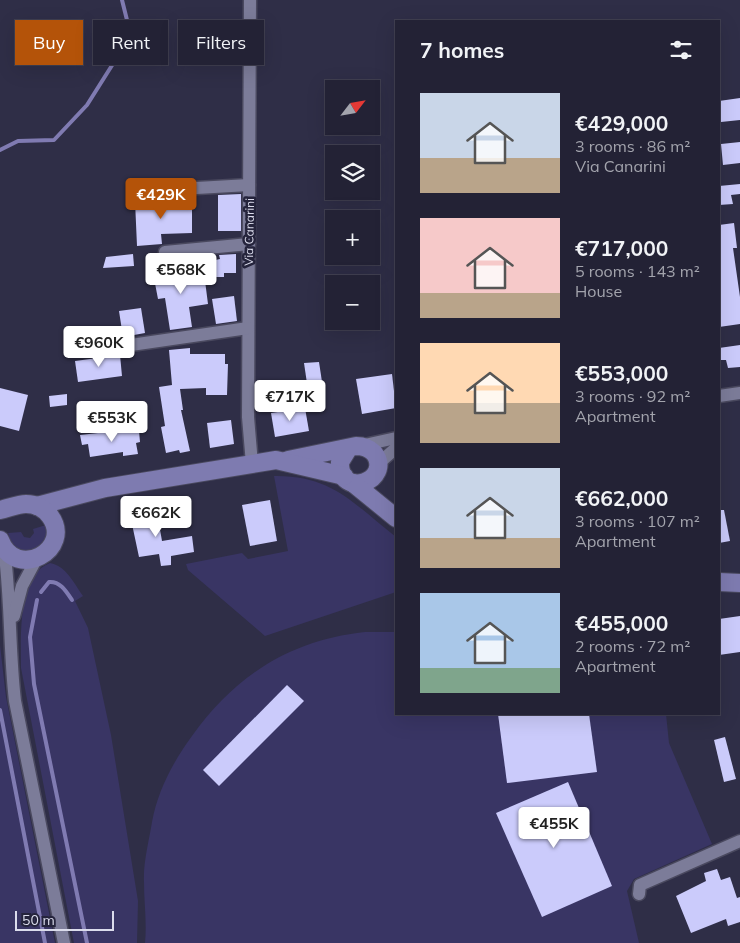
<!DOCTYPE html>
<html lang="en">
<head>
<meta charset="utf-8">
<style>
	body { margin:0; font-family:Mulish,sans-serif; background:#2f2f41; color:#f1f3f6; height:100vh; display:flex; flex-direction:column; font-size:19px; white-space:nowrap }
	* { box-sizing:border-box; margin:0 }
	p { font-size:16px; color:#a3a4ad }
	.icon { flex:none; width:28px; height:28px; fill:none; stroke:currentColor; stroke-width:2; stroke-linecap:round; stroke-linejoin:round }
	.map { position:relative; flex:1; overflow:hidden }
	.sheet { position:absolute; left:395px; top:20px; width:325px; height:695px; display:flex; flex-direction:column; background:#232235; border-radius:0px; box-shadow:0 5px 20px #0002,0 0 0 1px #403f50 }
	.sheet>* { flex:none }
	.banner { position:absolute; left:15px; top:20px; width:305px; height:45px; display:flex; gap:10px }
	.needle { width:32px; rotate:59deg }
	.buttons { position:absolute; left:325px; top:80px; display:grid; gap:10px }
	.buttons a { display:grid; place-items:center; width:55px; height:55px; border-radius:0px; background:#232235; box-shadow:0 5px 20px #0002,0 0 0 1px #403f50; font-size:25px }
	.scale { position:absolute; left:15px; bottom:12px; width:99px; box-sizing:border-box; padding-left:5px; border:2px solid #dbdcec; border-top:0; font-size:14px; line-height:18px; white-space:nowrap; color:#dbdcec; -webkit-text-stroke:4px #25243c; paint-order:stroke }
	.price { position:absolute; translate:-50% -42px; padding:0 11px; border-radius:5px; background:#fff; color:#222; font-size:16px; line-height:32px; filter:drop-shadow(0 1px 2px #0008) }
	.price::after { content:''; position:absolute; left:50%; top:30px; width:15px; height:11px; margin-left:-8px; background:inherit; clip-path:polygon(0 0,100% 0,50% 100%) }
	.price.on { background:#b45309; color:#fff }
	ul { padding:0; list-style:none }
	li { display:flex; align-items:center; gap:15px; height:125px; padding:0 25px }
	li span { display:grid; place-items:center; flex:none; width:140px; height:100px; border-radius:0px; color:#555 }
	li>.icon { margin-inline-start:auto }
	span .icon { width:60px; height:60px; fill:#fffc; stroke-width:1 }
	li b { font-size:21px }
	h2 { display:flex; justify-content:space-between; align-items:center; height:60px; padding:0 25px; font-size:21px }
	.chip { padding:0 18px; border-radius:0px; background:#232235; box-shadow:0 5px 20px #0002,0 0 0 1px #403f50; font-size:18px; line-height:45px }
	.chip.on { background:#b45309; color:#fff }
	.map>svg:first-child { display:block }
	.green { fill:#393564 }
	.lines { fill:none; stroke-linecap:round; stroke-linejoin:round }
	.stream { stroke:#807bb2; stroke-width:4 }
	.building { fill:#cbcbfb }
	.street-casing { stroke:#4a495f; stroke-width:15 }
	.secondary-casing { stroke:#4a495f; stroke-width:20 }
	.street { stroke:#7c7c99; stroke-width:12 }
	.secondary { stroke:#7e7bb0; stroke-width:18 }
	.labels { text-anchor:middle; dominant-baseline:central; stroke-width:5; stroke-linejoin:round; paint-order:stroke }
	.street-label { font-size:12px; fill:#dbdcec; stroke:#25243c }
</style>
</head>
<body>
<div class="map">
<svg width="740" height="943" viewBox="0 0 740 943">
	<rect width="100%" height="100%" fill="#2f2e47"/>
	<g class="green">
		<path d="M 274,476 C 332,475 354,504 396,537 L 396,592 L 265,636 L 188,570 L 186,564 L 242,553 L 248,559 L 288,551 Z"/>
		<path d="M 46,525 C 51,554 14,562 8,533 L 21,532 L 24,537 L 30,538 L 34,533 L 33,529 Z"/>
		<path d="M 50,563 C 66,566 74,583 83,596 L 75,601 L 88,628 L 111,735 L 138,901 L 137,943 L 74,943 L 21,668 C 21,639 17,575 50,563 Z"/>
		<path d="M 365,632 L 396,632 L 396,714 L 666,714 L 669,743 L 712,844 L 634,879 L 627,891 L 639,943 L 145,943 C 147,922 144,903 144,882 C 143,863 149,841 152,822 C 158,790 173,762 192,736 C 235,676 290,640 365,632 Z"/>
		<path d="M 0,645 L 6,697 L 55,943 L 0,943 Z"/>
	</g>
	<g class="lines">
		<g class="stream">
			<path d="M 0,150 L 18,141 L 54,140 L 87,105 L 116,59 L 128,24 L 122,0"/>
			<path d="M 41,592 L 49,582 C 60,581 66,591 72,600"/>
			<path d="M 37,600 L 30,637 L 34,684 L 87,943"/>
			<path d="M 0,710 L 45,943"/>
		</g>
	</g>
	<g class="building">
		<path d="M 740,98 L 740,120 L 721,122 L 719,101 Z"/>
		<path d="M 740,142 L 740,163 L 723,165 L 721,144 Z"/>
		<path d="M 740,184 L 740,194 L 731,195 L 733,204 L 719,205 L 719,186 Z"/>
		<path d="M 241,194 L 241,231 L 218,231 L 218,195 Z"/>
		<path d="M 176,197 L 176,205 L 192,205 L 192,233 L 161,234 L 162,244 L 137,246 L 135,201 Z"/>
		<path d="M 734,223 L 737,248 L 733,248 L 740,297 L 740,324 L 719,327 L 719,225 Z"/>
		<path d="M 133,254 L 134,266 L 103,268 L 106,257 Z"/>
		<path d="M 236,254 L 236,273 L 224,273 L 224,277 L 212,277 L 211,261 L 220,259 L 219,255 Z"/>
		<path d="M 186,266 L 187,275 L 204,273 L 208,304 L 189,307 L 192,327 L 170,330 L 165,298 L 158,299 L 153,273 Z"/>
		<path d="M 234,296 L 237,321 L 216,324 L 212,299 Z"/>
		<path d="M 141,308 L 145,333 L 123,337 L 119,311 Z"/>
		<path d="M 740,345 L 740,367 L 728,368 L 726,360 L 721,360 L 719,348 Z"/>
		<path d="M 190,348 L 190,354 L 225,354 L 225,364 L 228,364 L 227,395 L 206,395 L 206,388 L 180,389 L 183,410 L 181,410 L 190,451 L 180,453 L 179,450 L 166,453 L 161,427 L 165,426 L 159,387 L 172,385 L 169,350 Z"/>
		<path d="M 120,355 L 122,376 L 78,382 L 75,361 Z"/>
		<path d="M 319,362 L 324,395 L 309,397 L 304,363 Z"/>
		<path d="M 392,374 L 396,408 L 362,414 L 356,379 Z"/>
		<path d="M 0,388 L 28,395 L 19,431 L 0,426 Z"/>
		<path d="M 67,394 L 67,405 L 50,407 L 49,396 Z"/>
		<path d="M 305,408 L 309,431 L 275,437 L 271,413 Z"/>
		<path d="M 231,420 L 234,444 L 210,448 L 207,423 Z"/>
		<path d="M 134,429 L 135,432 L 139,431 L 140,442 L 136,443 L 138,454 L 123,456 L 123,452 L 90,457 L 88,444 L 82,445 L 80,435 Z"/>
		<path d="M 270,500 L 277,541 L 250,546 L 242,505 Z"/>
		<path d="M 146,507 L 147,514 L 157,512 L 162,541 L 192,536 L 194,552 L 171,556 L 171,565 L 161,566 L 159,554 L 139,557 L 129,510 Z"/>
		<path d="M 719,510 L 724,510 L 730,541 L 719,543 Z"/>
		<path d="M 740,616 L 740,652 L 719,655 L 719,619 Z"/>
		<path d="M 287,685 L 304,701 L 219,786 L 203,770 Z"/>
		<path d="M 498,714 L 589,714 L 597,772 L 507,783 Z"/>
		<path d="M 725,737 L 736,779 L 724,782 L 714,740 Z"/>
		<path d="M 568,782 L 612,886 L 542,917 L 496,813 Z"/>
		<path d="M 717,869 L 721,880 L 730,877 L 737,898 L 740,897 L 740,922 L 728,926 L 726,919 L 691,933 L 676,896 L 706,881 L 704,873 Z"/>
	</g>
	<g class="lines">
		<defs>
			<g id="street">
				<path d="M 250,0 L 248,417 L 252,464"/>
				<path d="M 179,189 L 249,185"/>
				<path d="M 165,252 L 249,244"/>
				<path d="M 124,346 L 248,328"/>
				<path d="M 719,396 L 740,393"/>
				<path d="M 360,446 L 396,438"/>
				<path d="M 378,464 L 396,448"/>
				<path d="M 4,548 C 11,599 9,650 15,701 L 64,943"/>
				<path d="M 14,616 L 22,586 L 37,558"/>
				<path d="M 639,894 L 640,885 L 740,841"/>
			</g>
			<g id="secondary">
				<path d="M 288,460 L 356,446 C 363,446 369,448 374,453 C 394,480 339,501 340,462 L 348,449"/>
				<path d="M 353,483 L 396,518"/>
				<path d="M 37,506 L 105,488 L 276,460 L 344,476"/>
				<path d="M 0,510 C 9,508 18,504 26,504 C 36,504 44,508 50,516 C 74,549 16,582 0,540"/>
				<path d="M 719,582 L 740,583"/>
			</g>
		</defs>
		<use href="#street" class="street-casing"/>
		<use href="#secondary" class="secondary-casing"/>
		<use href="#street" class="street"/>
		<use href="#secondary" class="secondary"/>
	</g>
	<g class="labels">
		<g class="street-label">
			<text transform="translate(249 232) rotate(-89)">Via Canarini</text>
		</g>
	</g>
</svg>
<div class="buttons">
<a><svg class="needle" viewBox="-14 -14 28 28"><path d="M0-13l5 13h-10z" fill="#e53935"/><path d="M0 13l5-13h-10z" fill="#a3a4ad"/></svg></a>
<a><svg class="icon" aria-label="layers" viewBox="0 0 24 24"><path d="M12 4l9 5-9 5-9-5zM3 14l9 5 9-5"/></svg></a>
<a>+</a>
<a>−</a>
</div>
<div class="scale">50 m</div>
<b class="price on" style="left:161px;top:220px">€429K</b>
<b class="price" style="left:181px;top:295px">€568K</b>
<b class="price" style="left:99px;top:368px">€960K</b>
<b class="price" style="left:290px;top:422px">€717K</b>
<b class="price" style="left:112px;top:443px">€553K</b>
<b class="price" style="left:156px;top:538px">€662K</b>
<b class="price" style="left:554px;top:849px">€455K</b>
<div class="banner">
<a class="chip on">Buy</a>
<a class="chip">Rent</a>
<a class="chip">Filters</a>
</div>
<section class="sheet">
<h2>7 homes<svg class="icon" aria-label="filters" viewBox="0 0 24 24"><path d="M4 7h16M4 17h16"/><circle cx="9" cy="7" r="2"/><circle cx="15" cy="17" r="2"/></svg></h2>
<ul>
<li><span style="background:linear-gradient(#c9d6e8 65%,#b9a48a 0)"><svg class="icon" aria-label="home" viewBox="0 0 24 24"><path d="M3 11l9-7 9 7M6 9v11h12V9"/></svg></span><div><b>€429,000</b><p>3 rooms · 86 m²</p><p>Via Canarini</p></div></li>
<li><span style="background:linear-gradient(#f6c9c9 75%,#b9a48a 0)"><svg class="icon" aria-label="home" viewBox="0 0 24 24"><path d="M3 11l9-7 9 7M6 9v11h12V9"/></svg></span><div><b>€717,000</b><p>5 rooms · 143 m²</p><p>House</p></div></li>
<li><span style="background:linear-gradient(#ffd9b3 60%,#b9a48a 0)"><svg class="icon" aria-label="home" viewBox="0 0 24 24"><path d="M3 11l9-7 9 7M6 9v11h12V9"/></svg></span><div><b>€553,000</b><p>3 rooms · 92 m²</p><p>Apartment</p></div></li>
<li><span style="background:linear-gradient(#c9d6e8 70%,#b9a48a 0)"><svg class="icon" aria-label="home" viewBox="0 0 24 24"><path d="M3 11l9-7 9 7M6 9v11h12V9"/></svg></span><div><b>€662,000</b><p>3 rooms · 107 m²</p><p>Apartment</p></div></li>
<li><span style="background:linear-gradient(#a9c7e8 75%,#7fa58c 0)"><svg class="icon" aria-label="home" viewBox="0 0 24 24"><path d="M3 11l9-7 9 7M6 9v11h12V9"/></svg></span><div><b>€455,000</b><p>2 rooms · 72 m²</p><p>Apartment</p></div></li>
</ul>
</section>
</div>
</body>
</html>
